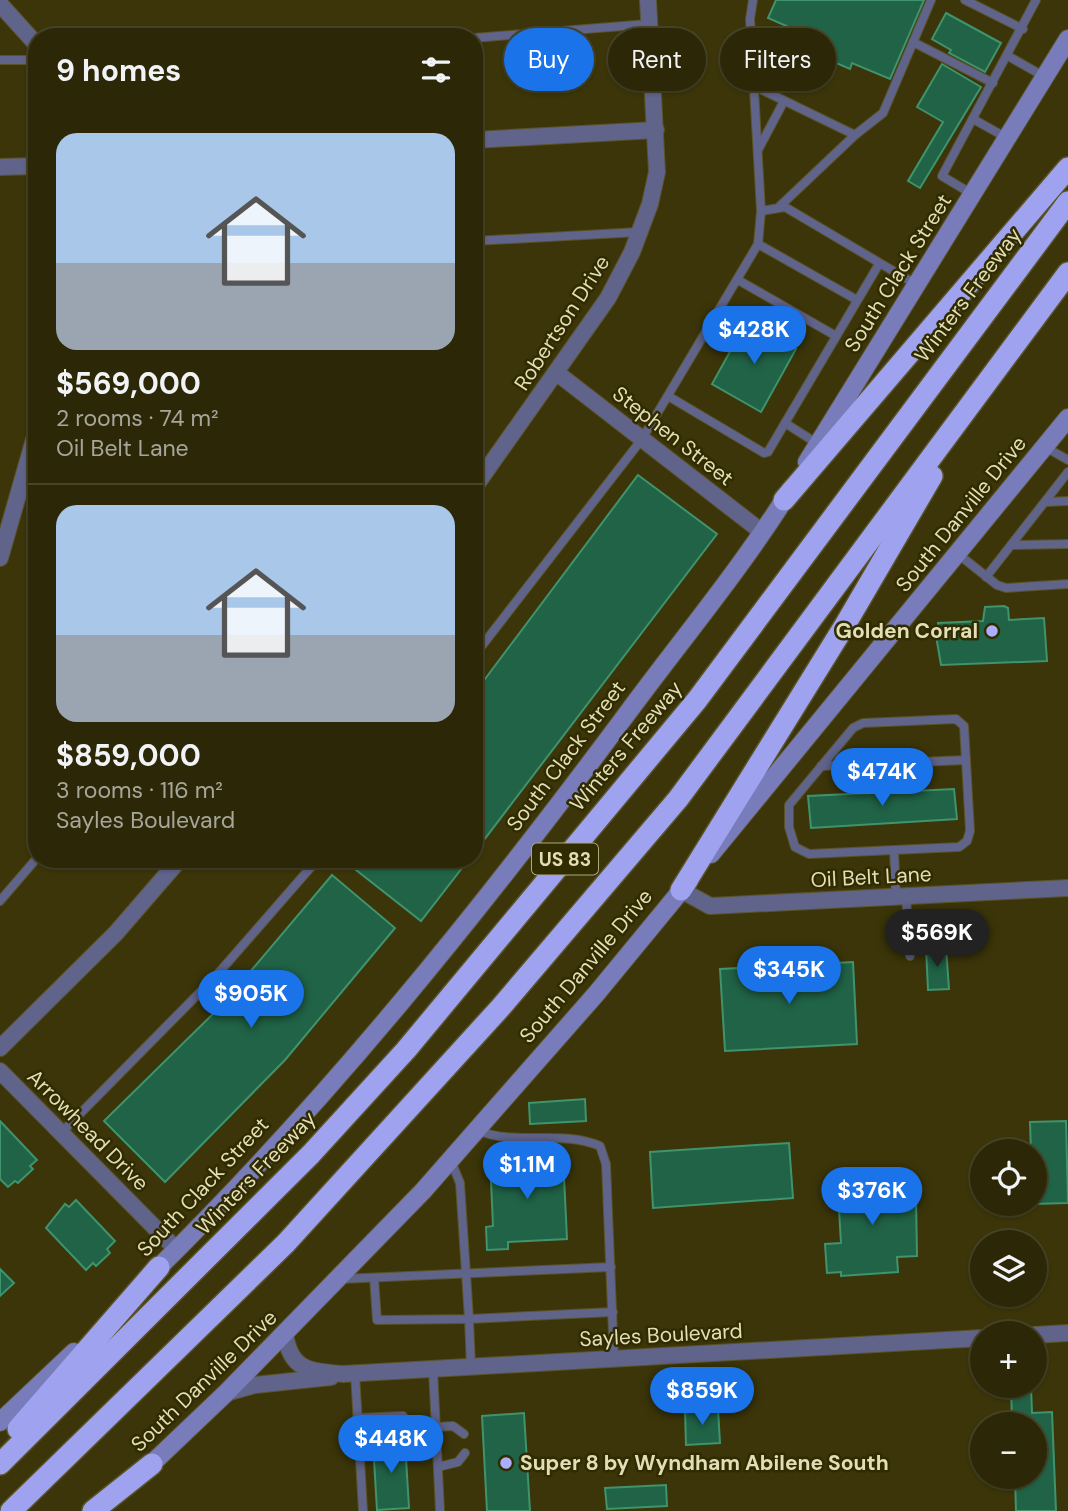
<!DOCTYPE html>
<html lang="en">
<head>
<meta charset="utf-8">
<style>
	body { margin:0; font-family:"DM Sans",sans-serif; background:#343011; color:#f1f3f6; height:100vh; display:flex; flex-direction:column; font-size:26px; white-space:nowrap }
	* { box-sizing:border-box; margin:0 }
	p { font-size:23px; color:#a6a69b }
	.icon { flex:none; width:38px; height:38px; fill:none; stroke:currentColor; stroke-width:2; stroke-linecap:round; stroke-linejoin:round }
	.map { position:relative; flex:1; overflow:hidden }
	.panel { position:absolute; left:28px; top:28px; width:455px; height:840px; display:flex; flex-direction:column; background:#2c2807; border-radius:28px; box-shadow:0 2px 5px #0004,0 0 0 2px #484428 }
	.panel>* { flex:none }
	.guide { position:absolute; left:504px; top:28px; width:458px; height:63px; display:flex; gap:14px }
	.buttons { position:absolute; left:970px; top:1139px; display:grid; gap:14px }
	.buttons a { display:grid; place-items:center; width:77px; height:77px; border-radius:50%; background:#2c2807; box-shadow:0 2px 5px #0004,0 0 0 2px #484428; font-size:35px }
	.price { position:absolute; translate:-50% -60px; padding:0 16px; border-radius:24px; background:#1a73e8; color:#fff; font-size:23px; line-height:46px; filter:drop-shadow(0 2px 4px #0008) }
	.price::after { content:''; position:absolute; left:50%; top:42px; width:21px; height:16px; margin-left:-10px; background:inherit; clip-path:polygon(0 0,100% 0,50% 100%) }
	.price.active { background:#222; color:#fff }
	ul { padding:0; list-style:none }
	li { display:grid; align-content:center; gap:14px; height:371px; padding:0 28px }
	li+li { border-top:2px solid #484428 }
	li span { display:grid; place-items:center; height:217px; border-radius:21px; color:#555 }
	li>.icon { margin-inline-start:auto }
	span .icon { width:126px; height:126px; fill:#fffc; stroke-width:1 }
	li b { font-size:30px }
	h2 { display:flex; justify-content:space-between; align-items:center; height:84px; padding:0 28px; font-size:30px }
	.pill { padding:0 24px; border-radius:32px; background:#2c2807; box-shadow:0 2px 5px #0004,0 0 0 2px #484428; font-size:24px; line-height:63px }
	.pill.active { background:#1a73e8; color:#fff }
	.map>svg:first-child { display:block }
	.building { fill:#206346; stroke:#3f936d; stroke-width:2 }
	.lines { fill:none; stroke-linecap:round; stroke-linejoin:round }
	.lane-casing { stroke:#595328; stroke-width:10 }
	.street-casing { stroke:#595328; stroke-width:18 }
	.secondary-casing { stroke:#595328; stroke-width:20 }
	.highway-casing { stroke:#595328; stroke-width:24 }
	.lane { stroke:#60638a; stroke-width:8 }
	.street { stroke:#60638a; stroke-width:16 }
	.secondary { stroke:#797cba; stroke-width:18 }
	.highway { stroke:#9fa2ef; stroke-width:21 }
	.poi-dot { fill:#abaffb; stroke:#312b00; stroke-width:2.5 }
	.labels { text-anchor:middle; dominant-baseline:central; stroke-width:5; stroke-linejoin:round; paint-order:stroke }
	.shield { fill:#312b00; stroke:#ada880; stroke-width:2 }
	.shield-label { font-size:19px; font-weight:bold; fill:#e2deb7 }
	.street-label { font-size:21px; fill:#e2deb7; stroke:#312b00 }
	.poi-label { font-size:21px; font-weight:bold; fill:#e2deb7; stroke:#312b00; text-anchor:end }
</style>
</head>
<body>
<div class="map">
<svg width="1068" height="1511" viewBox="0 0 1068 1511">
	<rect width="100%" height="100%" fill="#3b3509"/>
	<g class="building">
		<path d="M 776,0 L 924,0 L 890,79 L 852,63 L 850,69 L 815,54 L 819,44 L 813,41 L 814,38 L 768,18 Z"/>
		<path d="M 946,13 L 1001,43 L 985,72 L 949,53 L 951,50 L 932,39 Z"/>
		<path d="M 942,64 L 981,87 L 920,188 L 908,181 L 943,122 L 917,107 Z"/>
		<path d="M 747,321 L 796,349 L 761,412 L 712,384 Z"/>
		<path d="M 638,475 L 717,534 L 474,853 L 474,684 L 479,687 Z"/>
		<path d="M 1004,606 L 1008,608 L 1009,620 L 1044,618 L 1047,661 L 941,665 L 936,636 L 939,636 L 938,623 L 983,621 L 985,607 Z"/>
		<path d="M 954,789 L 957,819 L 811,828 L 808,796 Z"/>
		<path d="M 342,859 L 469,859 L 421,921 Z"/>
		<path d="M 332,875 L 395,928 L 285,1060 L 165,1182 L 104,1121 L 222,1005 Z"/>
		<path d="M 946,947 L 949,989 L 928,990 L 926,948 Z"/>
		<path d="M 853,962 L 857,1044 L 725,1051 L 720,969 Z"/>
		<path d="M 585,1099 L 586,1121 L 530,1124 L 529,1103 Z"/>
		<path d="M 0,1121 L 37,1160 L 30,1166 L 33,1169 L 18,1183 L 15,1181 L 8,1187 L 0,1179 Z"/>
		<path d="M 1066,1121 L 1068,1203 L 1034,1204 L 1034,1152 L 1031,1152 L 1030,1122 Z"/>
		<path d="M 789,1143 L 793,1198 L 653,1208 L 650,1152 Z"/>
		<path d="M 563,1156 L 567,1239 L 508,1242 L 508,1249 L 487,1250 L 486,1227 L 493,1226 L 490,1159 Z"/>
		<path d="M 891,1174 L 893,1199 L 916,1198 L 917,1256 L 897,1257 L 898,1272 L 841,1276 L 841,1272 L 827,1273 L 825,1244 L 841,1243 L 837,1177 Z"/>
		<path d="M 76,1200 L 115,1241 L 107,1249 L 110,1253 L 96,1266 L 93,1263 L 86,1270 L 46,1228 L 65,1204 L 69,1207 Z"/>
		<path d="M 0,1269 L 14,1283 L 0,1296 Z"/>
		<path d="M 1011,1386 L 1031,1386 L 1032,1413 L 1052,1412 L 1056,1511 L 1016,1511 L 1015,1477 L 1034,1477 L 1034,1424 L 1012,1424 Z"/>
		<path d="M 718,1409 L 720,1443 L 686,1445 L 685,1410 Z"/>
		<path d="M 524,1413 L 530,1511 L 487,1511 L 482,1416 Z"/>
		<path d="M 405,1441 L 409,1508 L 377,1510 L 373,1443 Z"/>
		<path d="M 666,1485 L 667,1506 L 607,1509 L 605,1488 Z"/>
	</g>
	<g class="lines">
		<defs>
			<g id="lane">
				<path d="M 965,0 L 1023,29"/>
				<path d="M 474,38 L 648,24"/>
				<path d="M 913,42 L 993,83"/>
				<path d="M 1008,56 L 1045,77"/>
				<path d="M 0,60 L 37,60"/>
				<path d="M 754,86 L 855,135"/>
				<path d="M 973,119 L 1007,138"/>
				<path d="M 758,150 L 784,101"/>
				<path d="M 972,194 L 942,176 L 1036,0"/>
				<path d="M 780,206 L 855,135 L 883,113 L 931,0"/>
				<path d="M 761,211 L 785,207 L 917,285"/>
				<path d="M 474,241 L 639,232"/>
				<path d="M 758,244 L 857,300"/>
				<path d="M 738,280 L 836,336"/>
				<path d="M 668,396 L 764,453 L 768,452 L 785,423 L 818,444"/>
				<path d="M 785,423 L 879,264"/>
				<path d="M 1045,447 L 1068,460"/>
				<path d="M 1047,502 L 1068,501"/>
				<path d="M 1013,545 L 1068,544"/>
				<path d="M 958,554 L 997,585 L 1006,588 L 1068,584"/>
				<path d="M 986,577 L 1068,472"/>
				<path d="M 474,656 L 642,439 L 758,244 L 761,211 L 750,19 L 753,0"/>
				<path d="M 821,766 L 966,760"/>
				<path d="M 894,850 L 809,854 L 795,847 L 789,827 L 789,805 L 853,728 L 863,723 L 956,719 L 964,726 L 970,831 L 967,841 L 959,847 L 894,850 L 896,896"/>
				<path d="M 906,896 L 910,956"/>
				<path d="M 0,901 L 37,858"/>
				<path d="M 477,1130 C 517,1147 560,1129 600,1146 L 606,1164 L 614,1358"/>
				<path d="M 62,1132 L 215,977 L 318,859"/>
				<path d="M 374,1278 L 377,1320 L 469,1319 L 460,1183 L 451,1161"/>
				<path d="M 341,1279 L 611,1267"/>
				<path d="M 471,1367 L 469,1319 L 613,1312"/>
				<path d="M 433,1369 L 440,1511"/>
				<path d="M 355,1373 L 363,1511"/>
				<path d="M 357,1418 L 403,1416"/>
				<path d="M 436,1427 L 453,1426 L 464,1434"/>
				<path d="M 438,1467 L 458,1462 L 465,1453"/>
			</g>
			<g id="street">
				<path d="M 0,4 L 37,45"/>
				<path d="M 474,140 L 656,130"/>
				<path d="M 0,167 L 37,166"/>
				<path d="M 557,373 L 762,532"/>
				<path d="M 474,488 L 608,298 L 632,252 L 650,204 L 657,172 L 648,0"/>
				<path d="M 0,558 L 37,429"/>
				<path d="M 681,890 L 710,906 L 1068,888"/>
				<path d="M 0,1048 L 116,933 L 180,859"/>
				<path d="M 0,1071 L 176,1249"/>
				<path d="M 285,1333 C 290,1371 310,1371 343,1374 L 982,1338"/>
				<path d="M 1034,1335 L 1068,1333"/>
				<path d="M 226,1393 L 255,1385 L 331,1377"/>
			</g>
			<g id="secondary">
				<path d="M 807,462 L 1068,39"/>
				<path d="M 711,854 L 1068,418"/>
				<path d="M 151,1275 C 327,1102 482,909 629,711 C 683,638 743,566 791,489"/>
				<path d="M 0,1422 L 74,1352"/>
				<path d="M 143,1472 L 226,1393 L 423,1191 L 596,994 L 689,881"/>
			</g>
			<g id="highway">
				<path d="M 784,500 L 1068,168"/>
				<path d="M 681,890 L 845,625 L 932,476"/>
				<path d="M 18,1429 L 159,1267"/>
				<path d="M 0,1464 L 311,1154 L 406,1050 L 697,700 L 1068,202"/>
				<path d="M 11,1511 L 286,1243 L 501,1007 L 678,799 L 1068,273"/>
				<path d="M 93,1511 L 152,1464"/>
			</g>
		</defs>
		<use href="#lane" class="lane-casing"/>
		<use href="#street" class="street-casing"/>
		<use href="#secondary" class="secondary-casing"/>
		<use href="#highway" class="highway-casing"/>
		<use href="#lane" class="lane"/>
		<use href="#street" class="street"/>
		<use href="#secondary" class="secondary"/>
		<use href="#highway" class="highway"/>
	</g>
	<g class="poi-dot">
		<circle cx="992" cy="631" r="7"/>
		<circle cx="506" cy="1463" r="7"/>
	</g>
	<g class="labels">
		<rect class="shield" x="532" y="843.5" width="66" height="31" rx="5"/>
		<g class="shield-label">
			<text x="565" y="859">US 83</text>
		</g>
		<g class="street-label">
			<text transform="translate(898 273) rotate(-58)">South Clack Street</text>
			<text transform="translate(968 295) rotate(-53)">Winters Freeway</text>
			<text transform="translate(562 323) rotate(-57)">Robertson Drive</text>
			<text transform="translate(673 436) rotate(38)">Stephen Street</text>
			<text transform="translate(961 514) rotate(-51)">South Danville Drive</text>
			<text transform="translate(626 746) rotate(-50)">Winters Freeway</text>
			<text transform="translate(566 756) rotate(-53)">South Clack Street</text>
			<text transform="translate(871 877) rotate(-3)">Oil Belt Lane</text>
			<text transform="translate(586 966) rotate(-50)">South Danville Drive</text>
			<text transform="translate(88 1130) rotate(45)">Arrowhead Drive</text>
			<text transform="translate(256 1173) rotate(-46)">Winters Freeway</text>
			<text transform="translate(203 1187) rotate(-47)">South Clack Street</text>
			<text transform="translate(661 1335) rotate(-3)">Sayles Boulevard</text>
			<text transform="translate(204 1381) rotate(-44)">South Danville Drive</text>
		</g>
		<g class="poi-label">
			<text x="978" y="631">Golden Corral</text>
			<text x="520" y="1463" text-anchor="start">Super 8 by Wyndham Abilene South</text>
		</g>
	</g>
</svg>
<div class="buttons">
<a><svg class="icon" aria-label="locate" viewBox="0 0 24 24"><circle cx="12" cy="12" r="6"/><path d="M12 2v4M12 18v4M2 12h4M18 12h4"/></svg></a>
<a><svg class="icon" aria-label="layers" viewBox="0 0 24 24"><path d="M12 4l9 5-9 5-9-5zM3 14l9 5 9-5"/></svg></a>
<a>+</a>
<a>−</a>
</div>
<b class="price" style="left:754px;top:366px">$428K</b>
<b class="price" style="left:882px;top:808px">$474K</b>
<b class="price active" style="left:937px;top:969px">$569K</b>
<b class="price" style="left:789px;top:1006px">$345K</b>
<b class="price" style="left:251px;top:1030px">$905K</b>
<b class="price" style="left:527px;top:1201px">$1.1M</b>
<b class="price" style="left:872px;top:1227px">$376K</b>
<b class="price" style="left:702px;top:1427px">$859K</b>
<b class="price" style="left:391px;top:1475px">$448K</b>
<div class="guide">
<a class="pill active">Buy</a>
<a class="pill">Rent</a>
<a class="pill">Filters</a>
</div>
<section class="panel">
<h2>9 homes<svg class="icon" aria-label="filters" viewBox="0 0 24 24"><path d="M4 7h16M4 17h16"/><circle cx="9" cy="7" r="2"/><circle cx="15" cy="17" r="2"/></svg></h2>
<ul>
<li><span style="background:linear-gradient(#a9c7e8 60%,#9aa5b1 0)"><svg class="icon" aria-label="home" viewBox="0 0 24 24"><path d="M3 11l9-7 9 7M6 9v11h12V9"/></svg></span><div><b>$569,000</b><p>2 rooms · 74 m²</p><p>Oil Belt Lane</p></div></li>
<li><span style="background:linear-gradient(#a9c7e8 60%,#9aa5b1 0)"><svg class="icon" aria-label="home" viewBox="0 0 24 24"><path d="M3 11l9-7 9 7M6 9v11h12V9"/></svg></span><div><b>$859,000</b><p>3 rooms · 116 m²</p><p>Sayles Boulevard</p></div></li>
</ul>
</section>
</div>
</body>
</html>
